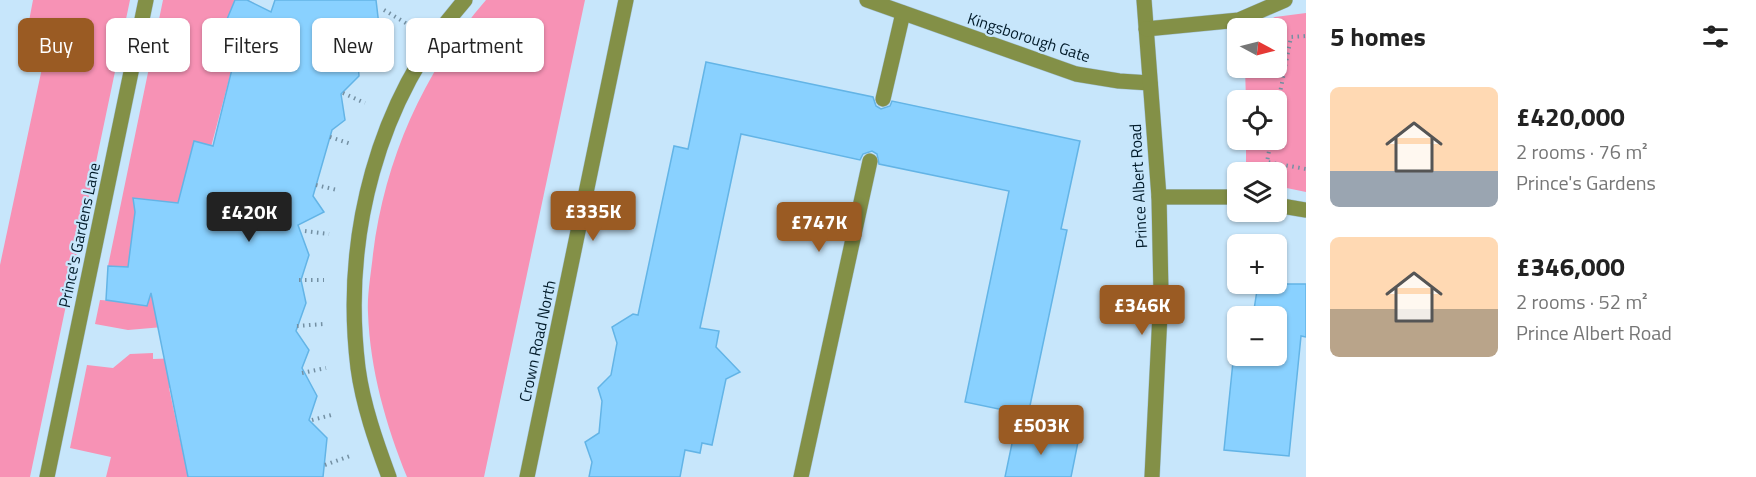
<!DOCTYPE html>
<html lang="en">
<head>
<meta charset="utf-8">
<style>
	body { margin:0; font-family:"Titillium Web",sans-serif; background:#f2f2f2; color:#222; height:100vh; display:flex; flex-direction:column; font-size:22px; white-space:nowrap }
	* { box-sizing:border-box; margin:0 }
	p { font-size:20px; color:#767676 }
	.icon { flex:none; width:33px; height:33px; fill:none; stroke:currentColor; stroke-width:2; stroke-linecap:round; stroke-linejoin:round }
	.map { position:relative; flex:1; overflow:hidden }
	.sheet { display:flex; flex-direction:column; background:#fff; width:450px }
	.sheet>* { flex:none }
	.hud { position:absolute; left:18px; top:18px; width:570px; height:54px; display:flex; gap:12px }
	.needle { width:39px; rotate:97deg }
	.buttons { position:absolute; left:1227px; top:18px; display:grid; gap:12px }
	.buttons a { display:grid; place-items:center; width:60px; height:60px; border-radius:9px; background:#fff; box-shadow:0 2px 4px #0004; font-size:30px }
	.price { position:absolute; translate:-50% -51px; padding:0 14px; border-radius:6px; background:#9a5b23; color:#fff; font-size:20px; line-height:39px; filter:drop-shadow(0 2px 3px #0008) }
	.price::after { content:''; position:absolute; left:50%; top:36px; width:18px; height:14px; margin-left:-9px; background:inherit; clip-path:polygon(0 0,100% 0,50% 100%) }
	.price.on { background:#222; color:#fff }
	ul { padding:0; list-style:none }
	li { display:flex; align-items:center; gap:18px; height:150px; padding:0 24px }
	li span { display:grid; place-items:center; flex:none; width:168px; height:120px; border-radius:9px; color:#555 }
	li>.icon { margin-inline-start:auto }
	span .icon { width:72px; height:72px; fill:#fffc; stroke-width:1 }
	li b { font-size:26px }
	h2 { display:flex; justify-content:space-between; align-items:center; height:72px; padding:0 24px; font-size:26px }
	.pill { padding:0 21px; border-radius:9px; background:#fff; box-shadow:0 2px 4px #0004; font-size:21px; line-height:54px }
	.pill.on { background:#9a5b23; color:#fff }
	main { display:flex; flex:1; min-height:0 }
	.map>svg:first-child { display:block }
	.green { fill:#f792b5 }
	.building { fill:#89d1ff; stroke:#63b4e6; stroke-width:1.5 }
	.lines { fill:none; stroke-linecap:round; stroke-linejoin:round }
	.lane-casing { stroke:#a3c1d5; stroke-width:16 }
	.street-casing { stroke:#a3c1d5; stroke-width:16 }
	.path { stroke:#7490a3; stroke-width:4; stroke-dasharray:1.5 4.5; stroke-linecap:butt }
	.lane { stroke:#839047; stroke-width:15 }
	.street { stroke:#839047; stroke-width:15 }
	.labels { text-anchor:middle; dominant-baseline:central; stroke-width:4.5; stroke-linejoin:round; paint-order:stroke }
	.street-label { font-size:16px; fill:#011a29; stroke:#c7e6fb }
</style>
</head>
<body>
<main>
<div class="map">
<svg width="1306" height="477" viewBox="0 0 1306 477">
	<rect width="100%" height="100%" fill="#c7e6fb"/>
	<g class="green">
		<path d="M 33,0 L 130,0 L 30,477 L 0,477 L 0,265 L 51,26 L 29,21 Z"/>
		<path d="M 163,0 L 248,0 L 254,3 L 244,30 L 225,24 L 215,48 L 235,57 L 163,327 L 128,330 L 95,324 L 100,300 L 147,303 L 149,269 L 108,266 Z"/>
		<path d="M 486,0 L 585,0 L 484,477 L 407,477 C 386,425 370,370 368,313 C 367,294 371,274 373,254 C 385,159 423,73 486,0 Z"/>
		<path d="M 1306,13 L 1306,192 L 1277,186 L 1276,172 L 1246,172 L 1246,140 L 1276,140 L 1276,100 L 1246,100 L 1245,68 L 1276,68 L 1276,28 L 1253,28 L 1275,17 Z"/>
		<path d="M 153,353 L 153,359 L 183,358 L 180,386 L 169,388 L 188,477 L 106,477 L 111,457 L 70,448 L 87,365 L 113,368 L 130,354 Z"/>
	</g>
	<g class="building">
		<path d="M 235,0 L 247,0 L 271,12 L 275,0 L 376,0 L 380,34 L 357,49 L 359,76 L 341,94 L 345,120 L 332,130 L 313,196 L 324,212 L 298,225 L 309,255 L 301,280 L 306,303 L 296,331 L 309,350 L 302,368 L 317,396 L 309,420 L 327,438 L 323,477 L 188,477 L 151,293 L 147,306 L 106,300 L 108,266 L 128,267 L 135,212 L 133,198 L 178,203 L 194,141 L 213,146 L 235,57 L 215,48 Z"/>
		<path d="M 706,62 L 873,97 L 876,106 L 881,109 L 890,106 L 892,101 L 1080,141 L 1061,229 L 1067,230 L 1028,415 L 965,402 L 1009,191 L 879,164 L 877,154 L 872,151 L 863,154 L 860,160 L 741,134 L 700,328 L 719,331 L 716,347 L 740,372 L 726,379 L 712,445 L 702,443 L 700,453 L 685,450 L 680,477 L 589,477 L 592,462 L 585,442 L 599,433 L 602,401 L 598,388 L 611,375 L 617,343 L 612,327 L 633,314 L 638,315 L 674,146 L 688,149 Z"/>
		<path d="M 1258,284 L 1306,284 L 1306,337 L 1301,336 L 1289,456 L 1224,450 L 1234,352 L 1238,356 L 1276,356 L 1276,316 L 1253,316 Z"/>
		<path d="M 1015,429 L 1078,442 L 1071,477 L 1005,477 Z"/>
	</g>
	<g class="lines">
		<defs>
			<g id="lane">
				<path d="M 883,99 L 903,13"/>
				<path d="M 47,477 L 146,0"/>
				<path d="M 801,477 L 870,161"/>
			</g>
			<g id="street">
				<path d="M 867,0 L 1076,74 L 1119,81 L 1150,83"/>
				<path d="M 1144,0 L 1159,197 L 1161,293 L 1152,477"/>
				<path d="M 1146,29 L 1239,20 L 1285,0"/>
				<path d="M 1159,197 L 1238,197"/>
				<path d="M 1276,205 L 1306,210"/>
				<path d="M 389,477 C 376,442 363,405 358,368 C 342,237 377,99 465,0"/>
				<path d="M 527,477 L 626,0"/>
			</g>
		</defs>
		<use href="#lane" class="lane-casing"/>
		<use href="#street" class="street-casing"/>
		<g class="path">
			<path d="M 384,10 L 409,25"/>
			<path d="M 362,50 L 384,62"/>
			<path d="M 343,93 L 365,103"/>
			<path d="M 1276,113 L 1291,37 L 1306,36"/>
			<path d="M 330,137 L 351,144"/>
			<path d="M 1271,140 L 1267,162 L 1306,169"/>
			<path d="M 316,185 L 337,190"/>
			<path d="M 305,231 L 329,234"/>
			<path d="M 299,280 L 324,280"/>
			<path d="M 297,326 L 324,324"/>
			<path d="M 302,373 L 326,368"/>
			<path d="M 312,420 L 335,414"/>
			<path d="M 325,465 L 350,456"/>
		</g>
		<use href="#lane" class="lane"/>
		<use href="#street" class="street"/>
	</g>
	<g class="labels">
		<g class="street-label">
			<text transform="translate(1029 37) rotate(18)">Kingsborough Gate</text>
			<text transform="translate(1138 186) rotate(-93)">Prince Albert Road</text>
			<text transform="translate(79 235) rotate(-78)">Prince's Gardens Lane</text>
			<text transform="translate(537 341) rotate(-78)">Crown Road North</text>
		</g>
	</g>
</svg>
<div class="buttons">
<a><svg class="needle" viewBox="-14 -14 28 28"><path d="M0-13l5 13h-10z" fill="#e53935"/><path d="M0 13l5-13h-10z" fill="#767676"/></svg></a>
<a><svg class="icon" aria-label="locate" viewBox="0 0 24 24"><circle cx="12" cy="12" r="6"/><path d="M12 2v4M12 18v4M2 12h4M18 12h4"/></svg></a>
<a><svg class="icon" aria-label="layers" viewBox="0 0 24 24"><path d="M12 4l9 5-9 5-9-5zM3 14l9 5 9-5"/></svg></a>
<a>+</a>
<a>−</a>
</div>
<b class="price" style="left:593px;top:242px">£335K</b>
<b class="price on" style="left:249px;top:243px">£420K</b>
<b class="price" style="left:819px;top:253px">£747K</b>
<b class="price" style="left:1142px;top:336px">£346K</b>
<b class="price" style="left:1041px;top:456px">£503K</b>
<div class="hud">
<a class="pill on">Buy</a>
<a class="pill">Rent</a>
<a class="pill">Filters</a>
<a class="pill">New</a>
<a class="pill">Apartment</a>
</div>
</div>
<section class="sheet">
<h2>5 homes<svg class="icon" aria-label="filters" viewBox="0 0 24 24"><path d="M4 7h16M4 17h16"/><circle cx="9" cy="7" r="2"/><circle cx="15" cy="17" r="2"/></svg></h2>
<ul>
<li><span style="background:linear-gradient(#ffd9b3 70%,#9aa5b1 0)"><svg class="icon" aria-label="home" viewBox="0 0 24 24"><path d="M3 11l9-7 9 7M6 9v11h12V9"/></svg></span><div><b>£420,000</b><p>2 rooms · 76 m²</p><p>Prince's Gardens</p></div></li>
<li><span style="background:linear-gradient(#ffd9b3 60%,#b9a48a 0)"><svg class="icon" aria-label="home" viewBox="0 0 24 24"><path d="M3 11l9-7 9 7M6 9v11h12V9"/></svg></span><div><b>£346,000</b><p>2 rooms · 52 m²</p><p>Prince Albert Road</p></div></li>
</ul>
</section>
</main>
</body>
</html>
